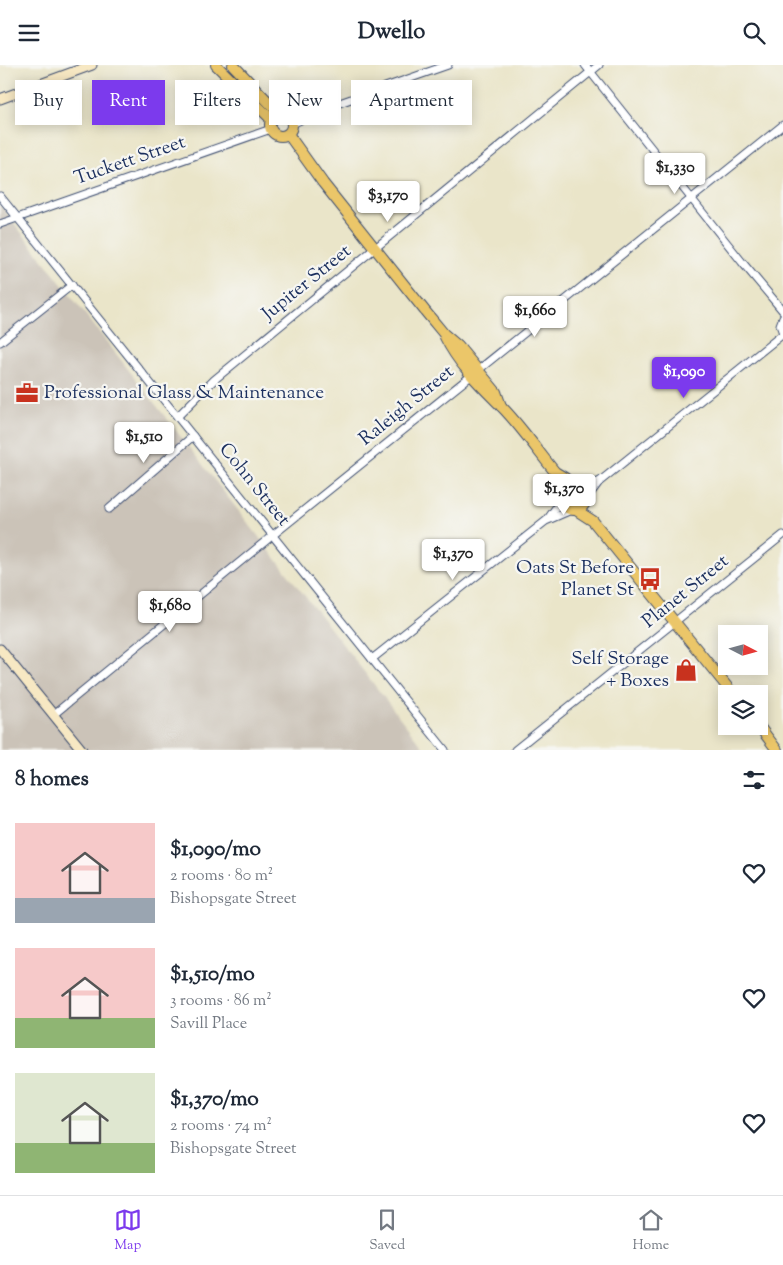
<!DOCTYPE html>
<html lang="en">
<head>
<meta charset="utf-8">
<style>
	body { margin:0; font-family:"Sorts Mill Goudy",serif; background:#f2f2f3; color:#1f2937; height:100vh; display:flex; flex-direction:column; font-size:19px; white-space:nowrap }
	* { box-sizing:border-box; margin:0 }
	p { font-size:16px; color:#747a83 }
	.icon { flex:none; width:28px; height:28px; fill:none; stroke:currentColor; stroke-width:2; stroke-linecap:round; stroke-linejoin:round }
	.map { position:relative; height:685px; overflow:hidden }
	.panel { display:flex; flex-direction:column; background:#fff; flex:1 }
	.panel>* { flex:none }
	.banner { position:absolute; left:15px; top:15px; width:500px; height:45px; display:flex; gap:10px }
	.needle { width:32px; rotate:96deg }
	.controls { position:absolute; left:718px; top:560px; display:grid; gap:10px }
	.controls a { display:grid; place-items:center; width:50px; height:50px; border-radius:0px; background:#fff; box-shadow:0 2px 12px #0003; font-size:25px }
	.price { position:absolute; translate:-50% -42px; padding:0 11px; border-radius:5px; background:#fff; color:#222; font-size:16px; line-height:32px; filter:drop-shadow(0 1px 2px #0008) }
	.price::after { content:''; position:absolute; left:50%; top:30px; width:15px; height:11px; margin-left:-8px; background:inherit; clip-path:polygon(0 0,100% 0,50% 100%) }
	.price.on { background:#7c3aed; color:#fff }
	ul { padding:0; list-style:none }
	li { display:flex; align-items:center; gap:15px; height:125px; padding:0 15px }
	li span { display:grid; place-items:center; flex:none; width:140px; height:100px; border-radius:0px; color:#555 }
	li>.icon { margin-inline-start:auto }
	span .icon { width:60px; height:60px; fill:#fffc; stroke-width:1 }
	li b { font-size:21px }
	h2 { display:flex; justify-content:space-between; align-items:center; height:60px; padding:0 15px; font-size:21px }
	.tag { padding:0 18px; border-radius:0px; background:#fff; box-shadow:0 2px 12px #0003; font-size:18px; line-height:45px }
	.tag.on { background:#7c3aed; color:#fff }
	header { display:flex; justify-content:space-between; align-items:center; height:65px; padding:0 15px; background:#fff; font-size:22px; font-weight:800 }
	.tab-bar { display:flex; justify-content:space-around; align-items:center; height:70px; border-top:1px solid #e0e1e3; background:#fff; font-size:14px; color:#747a83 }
	.tab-bar a { display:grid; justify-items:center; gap:2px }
	.tab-bar .on { color:#7c3aed }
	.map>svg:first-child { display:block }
	.industrial { fill:#cbc3b8 }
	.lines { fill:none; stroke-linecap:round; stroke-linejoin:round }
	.street-casing { stroke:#3a4a6e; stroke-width:9 }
	.secondary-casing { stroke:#3a4a6e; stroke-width:11 }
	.primary-casing { stroke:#3a4a6e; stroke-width:12 }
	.street { stroke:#fff; stroke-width:7 }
	.secondary { stroke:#f7e8c3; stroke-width:9 }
	.primary { stroke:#ebc669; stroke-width:10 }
	.labels { text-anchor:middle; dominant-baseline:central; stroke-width:4.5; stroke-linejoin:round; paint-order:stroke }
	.street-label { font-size:19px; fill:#1b2f5e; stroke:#f6f6f2 }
	.poi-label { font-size:19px; fill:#1b2f5e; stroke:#f6f6f2; text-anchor:end }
</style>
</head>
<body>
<header><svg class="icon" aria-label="menu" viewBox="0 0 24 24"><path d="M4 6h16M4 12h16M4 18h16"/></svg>Dwello<svg class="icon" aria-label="search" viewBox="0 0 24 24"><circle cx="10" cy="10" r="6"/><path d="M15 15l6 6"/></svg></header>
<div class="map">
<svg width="783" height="685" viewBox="0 0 783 685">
	<rect width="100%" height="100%" fill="#f6f6f2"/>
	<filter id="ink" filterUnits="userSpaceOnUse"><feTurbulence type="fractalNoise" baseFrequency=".02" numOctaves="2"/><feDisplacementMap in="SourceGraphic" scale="10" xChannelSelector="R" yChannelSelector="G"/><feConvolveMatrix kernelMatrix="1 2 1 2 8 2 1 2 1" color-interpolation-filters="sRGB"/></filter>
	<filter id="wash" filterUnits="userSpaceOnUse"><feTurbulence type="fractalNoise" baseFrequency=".0096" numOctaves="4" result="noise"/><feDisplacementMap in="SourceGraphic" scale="20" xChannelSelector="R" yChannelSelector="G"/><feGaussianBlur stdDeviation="1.12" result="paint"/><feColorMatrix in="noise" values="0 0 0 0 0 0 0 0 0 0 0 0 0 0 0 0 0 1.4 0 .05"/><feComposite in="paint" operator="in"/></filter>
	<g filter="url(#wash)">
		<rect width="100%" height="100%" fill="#eae5c9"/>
		<path class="industrial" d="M 0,140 L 425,685 L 0,685 Z"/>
	</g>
	<g filter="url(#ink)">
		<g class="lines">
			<defs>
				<g id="street">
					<path d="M 585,0 L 742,197 L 783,246"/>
					<path d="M 292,59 L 331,41 L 448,0"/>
					<path d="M 0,131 L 445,685"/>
					<path d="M 0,159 L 271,64"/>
					<path d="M 783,252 L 780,260 L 783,268"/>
					<path d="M 0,277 L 72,220"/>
					<path d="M 178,351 L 214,315 L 599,0"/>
					<path d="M 578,422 L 599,417"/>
					<path d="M 587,433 L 599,417 L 783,269"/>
					<path d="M 109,444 L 193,371"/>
					<path d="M 548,455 L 571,445"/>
					<path d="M 372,594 L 547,455 L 562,434"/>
					<path d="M 53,650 L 273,470 L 783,60"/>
					<path d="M 515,685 L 783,470"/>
				</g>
				<g id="secondary">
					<path d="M 0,34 L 92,0"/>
					<path d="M 0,584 L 82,685"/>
				</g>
				<g id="primary">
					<path d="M 216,0 L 271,54"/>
					<path d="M 233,0 L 280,49"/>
					<circle cx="281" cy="60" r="11"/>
					<path d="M 288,69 L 323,118 L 425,246 L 444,269 L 458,281 L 496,327 L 501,341"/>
					<path d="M 445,272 C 458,299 480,320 501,341 C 520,360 537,385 555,407 L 565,413 L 573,421"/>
					<circle cx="574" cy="433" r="12"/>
					<path d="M 576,445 L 593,456 L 733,629"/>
					<path d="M 759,661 L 777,685"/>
				</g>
			</defs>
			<use href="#street" class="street-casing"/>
			<use href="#secondary" class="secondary-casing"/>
			<use href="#primary" class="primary-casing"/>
			<use href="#street" class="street"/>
			<use href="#secondary" class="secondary"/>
			<use href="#primary" class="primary"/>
		</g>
	</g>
	<defs>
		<symbol id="office-bare" viewBox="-9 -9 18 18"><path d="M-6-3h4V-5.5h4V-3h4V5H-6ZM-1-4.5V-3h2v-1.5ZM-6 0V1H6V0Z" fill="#c8321e" stroke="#f6f6f2" stroke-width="2.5" paint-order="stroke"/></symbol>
		<symbol id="bus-bare" viewBox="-9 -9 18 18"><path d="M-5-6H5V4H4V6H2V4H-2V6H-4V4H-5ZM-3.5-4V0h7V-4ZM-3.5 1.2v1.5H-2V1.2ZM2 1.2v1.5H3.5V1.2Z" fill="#c8321e" stroke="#f6f6f2" stroke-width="2.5" paint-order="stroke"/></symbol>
		<symbol id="shop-bare" viewBox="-9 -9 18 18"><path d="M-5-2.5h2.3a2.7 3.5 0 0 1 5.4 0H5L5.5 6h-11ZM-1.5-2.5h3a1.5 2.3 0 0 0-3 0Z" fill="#c8321e" stroke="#f6f6f2" stroke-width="2.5" paint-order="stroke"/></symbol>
	</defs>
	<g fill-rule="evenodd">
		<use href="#office-bare" x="11" y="312" width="32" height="32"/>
		<use href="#bus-bare" x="634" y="498" width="32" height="32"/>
		<use href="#shop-bare" x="670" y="589" width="32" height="32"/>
	</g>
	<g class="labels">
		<g class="street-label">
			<text transform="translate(130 96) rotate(-19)">Tuckett Street</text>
			<text transform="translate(307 218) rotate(-39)">Jupiter Street</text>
			<text transform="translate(407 341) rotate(-39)">Raleigh Street</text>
			<text transform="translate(254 420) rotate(51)">Cohn Street</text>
			<text transform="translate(686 527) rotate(-39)">Planet Street</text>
		</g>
		<g class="poi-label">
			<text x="44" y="328" text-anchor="start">Professional Glass &amp; Maintenance</text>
			<text x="634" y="503">Oats St Before<tspan x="634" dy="22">Planet St</tspan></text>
			<text x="669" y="594">Self Storage<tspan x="669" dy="22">+ Boxes</tspan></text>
		</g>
	</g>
</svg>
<div class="controls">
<a><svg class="needle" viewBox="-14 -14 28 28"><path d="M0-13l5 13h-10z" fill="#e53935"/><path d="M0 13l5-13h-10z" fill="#747a83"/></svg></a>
<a><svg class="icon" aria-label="layers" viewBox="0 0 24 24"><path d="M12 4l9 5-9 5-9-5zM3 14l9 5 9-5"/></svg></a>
</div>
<b class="price" style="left:675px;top:130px">$1,330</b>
<b class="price" style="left:388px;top:158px">$3,170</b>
<b class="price" style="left:535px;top:273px">$1,660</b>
<b class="price on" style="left:684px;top:334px">$1,090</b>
<b class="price" style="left:144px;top:399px">$1,510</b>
<b class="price" style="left:564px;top:451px">$1,370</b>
<b class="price" style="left:453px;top:516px">$1,370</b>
<b class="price" style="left:170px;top:568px">$1,680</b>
<div class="banner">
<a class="tag">Buy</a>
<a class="tag on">Rent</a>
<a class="tag">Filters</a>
<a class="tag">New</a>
<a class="tag">Apartment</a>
</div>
</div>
<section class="panel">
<h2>8 homes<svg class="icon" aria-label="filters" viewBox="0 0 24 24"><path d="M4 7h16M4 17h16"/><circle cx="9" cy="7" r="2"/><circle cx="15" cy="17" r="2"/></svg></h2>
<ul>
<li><span style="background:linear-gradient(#f6c9c9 75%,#9aa5b1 0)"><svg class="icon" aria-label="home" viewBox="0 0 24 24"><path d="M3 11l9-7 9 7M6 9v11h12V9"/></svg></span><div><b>$1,090/mo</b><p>2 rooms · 80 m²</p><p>Bishopsgate Street</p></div><svg class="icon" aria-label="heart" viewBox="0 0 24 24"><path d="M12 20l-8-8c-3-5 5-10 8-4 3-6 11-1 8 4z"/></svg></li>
<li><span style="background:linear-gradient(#f6c9c9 70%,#8fb573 0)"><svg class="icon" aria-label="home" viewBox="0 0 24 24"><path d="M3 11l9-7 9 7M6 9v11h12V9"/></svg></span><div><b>$1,510/mo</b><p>3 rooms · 86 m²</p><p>Savill Place</p></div><svg class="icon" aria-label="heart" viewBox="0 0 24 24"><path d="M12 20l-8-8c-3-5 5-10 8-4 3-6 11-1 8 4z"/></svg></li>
<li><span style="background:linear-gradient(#dfe7d0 70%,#8fb573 0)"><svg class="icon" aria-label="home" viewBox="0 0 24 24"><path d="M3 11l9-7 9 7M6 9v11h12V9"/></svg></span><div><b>$1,370/mo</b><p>2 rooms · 74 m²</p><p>Bishopsgate Street</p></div><svg class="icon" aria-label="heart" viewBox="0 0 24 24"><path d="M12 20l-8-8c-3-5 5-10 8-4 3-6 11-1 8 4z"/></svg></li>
</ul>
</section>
<nav class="tab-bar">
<a class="on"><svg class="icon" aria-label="map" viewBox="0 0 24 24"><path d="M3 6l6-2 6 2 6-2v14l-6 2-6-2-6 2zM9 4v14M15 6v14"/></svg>Map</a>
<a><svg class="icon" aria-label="saved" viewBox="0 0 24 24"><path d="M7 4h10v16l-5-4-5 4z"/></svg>Saved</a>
<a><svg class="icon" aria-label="home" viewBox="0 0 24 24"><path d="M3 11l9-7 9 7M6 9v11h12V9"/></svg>Home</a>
</nav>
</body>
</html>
